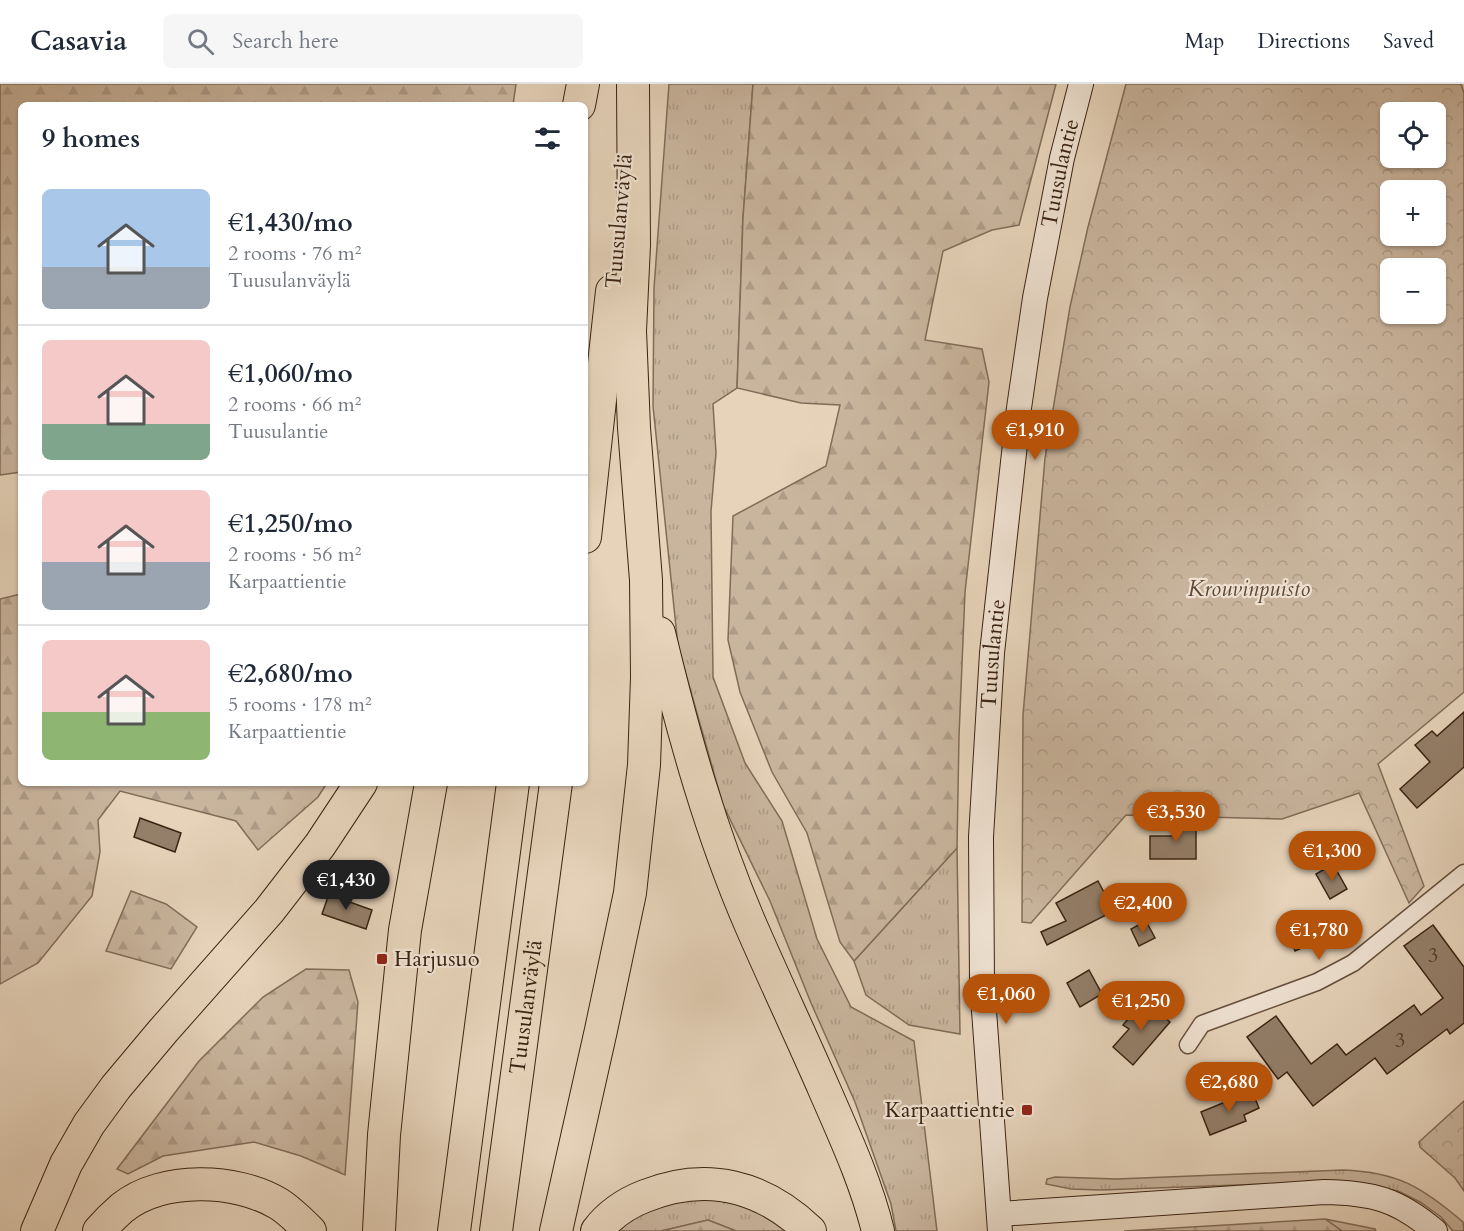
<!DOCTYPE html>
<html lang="en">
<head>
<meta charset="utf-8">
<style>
	body { margin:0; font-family:Cardo,serif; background:#f6f6f7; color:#1f2937; height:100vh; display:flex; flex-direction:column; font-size:22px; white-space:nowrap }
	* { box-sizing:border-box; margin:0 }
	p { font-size:20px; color:#747a83 }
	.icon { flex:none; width:33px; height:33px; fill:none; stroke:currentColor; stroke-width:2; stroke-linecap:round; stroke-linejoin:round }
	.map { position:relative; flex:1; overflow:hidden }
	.sheet { position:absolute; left:18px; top:18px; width:570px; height:684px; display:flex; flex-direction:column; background:#fff; border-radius:9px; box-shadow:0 2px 4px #0004 }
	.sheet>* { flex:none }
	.controls { position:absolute; left:1380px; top:18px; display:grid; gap:12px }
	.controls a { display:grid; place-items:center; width:66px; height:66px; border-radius:9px; background:#fff; box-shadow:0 2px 4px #0004; font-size:30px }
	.price { position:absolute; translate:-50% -51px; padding:0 14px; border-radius:21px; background:#b45309; color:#fff; font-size:20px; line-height:39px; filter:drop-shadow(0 2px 3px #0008) }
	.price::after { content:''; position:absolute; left:50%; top:36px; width:18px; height:14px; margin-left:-9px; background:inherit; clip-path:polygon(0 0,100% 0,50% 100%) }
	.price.active { background:#222; color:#fff }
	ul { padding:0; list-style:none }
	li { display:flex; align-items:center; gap:18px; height:150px; padding:0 24px }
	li+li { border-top:2px solid #e0e1e3 }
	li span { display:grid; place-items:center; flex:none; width:168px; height:120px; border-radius:9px; color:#555 }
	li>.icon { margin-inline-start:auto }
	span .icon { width:72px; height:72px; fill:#fffc; stroke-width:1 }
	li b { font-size:26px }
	h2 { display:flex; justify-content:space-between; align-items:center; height:72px; padding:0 24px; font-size:26px }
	header { display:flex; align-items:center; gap:36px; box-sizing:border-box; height:84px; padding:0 30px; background:#fff; border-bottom:2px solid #e0e1e3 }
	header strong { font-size:28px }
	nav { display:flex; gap:33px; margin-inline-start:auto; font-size:21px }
	.search { width:420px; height:54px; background:#f6f6f7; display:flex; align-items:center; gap:15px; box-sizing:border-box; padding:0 21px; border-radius:9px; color:#747a83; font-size:22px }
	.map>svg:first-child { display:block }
	.grass { fill:url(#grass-tufts); stroke:#826c58; stroke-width:1.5 }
	.forest { fill:url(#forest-firs); stroke:#826c58; stroke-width:1.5 }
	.park { fill:url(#park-crowns); stroke:#826c58; stroke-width:1.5; fill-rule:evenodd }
	.building { fill:#947f6a; stroke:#3b2313; stroke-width:1.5 }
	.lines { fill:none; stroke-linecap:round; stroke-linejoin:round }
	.minor-casing { stroke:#664f3d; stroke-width:19 }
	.secondary-casing { stroke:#3b2313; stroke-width:26 }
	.motorway-casing { stroke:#3b2313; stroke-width:34 }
	.minor { stroke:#efe2d2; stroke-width:16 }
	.secondary { stroke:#efe2d2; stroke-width:24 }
	.motorway { stroke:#e6d3ba; stroke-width:32 }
	.poi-dot { fill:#8f2418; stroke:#efe2d2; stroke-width:2 }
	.labels { text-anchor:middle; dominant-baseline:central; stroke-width:4.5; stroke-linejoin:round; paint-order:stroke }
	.number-label { font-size:20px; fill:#513a29 }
	.street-label { font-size:22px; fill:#3b2313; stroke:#efe2d2 }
	.park-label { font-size:22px; font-style:italic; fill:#5e4836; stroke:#efe2d2 }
	.poi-label { font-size:22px; fill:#3b2313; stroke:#efe2d2; text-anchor:start }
</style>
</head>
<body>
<header>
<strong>Casavia</strong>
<div class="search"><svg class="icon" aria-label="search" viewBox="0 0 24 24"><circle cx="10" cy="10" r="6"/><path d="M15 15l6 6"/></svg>Search here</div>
<nav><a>Map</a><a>Directions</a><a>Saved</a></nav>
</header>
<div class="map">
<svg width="1464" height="1147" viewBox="0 0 1464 1147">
	<defs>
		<pattern id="grass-tufts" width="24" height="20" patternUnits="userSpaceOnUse" patternTransform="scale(1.5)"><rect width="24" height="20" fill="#c9b59e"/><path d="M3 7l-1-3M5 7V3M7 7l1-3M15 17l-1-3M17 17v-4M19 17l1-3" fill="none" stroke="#ae9b87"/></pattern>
		<pattern id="forest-firs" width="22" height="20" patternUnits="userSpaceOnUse" patternTransform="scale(1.5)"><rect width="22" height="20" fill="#c9b59e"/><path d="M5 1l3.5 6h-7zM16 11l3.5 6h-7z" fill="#ae9b87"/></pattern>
		<pattern id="park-crowns" width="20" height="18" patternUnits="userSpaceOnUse" patternTransform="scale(1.5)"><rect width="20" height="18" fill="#c9b59e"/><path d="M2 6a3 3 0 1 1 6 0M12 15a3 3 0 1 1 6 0" fill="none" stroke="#ae9b87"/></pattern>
	</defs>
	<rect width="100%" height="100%" fill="#e6d3ba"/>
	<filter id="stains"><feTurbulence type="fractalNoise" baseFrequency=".00333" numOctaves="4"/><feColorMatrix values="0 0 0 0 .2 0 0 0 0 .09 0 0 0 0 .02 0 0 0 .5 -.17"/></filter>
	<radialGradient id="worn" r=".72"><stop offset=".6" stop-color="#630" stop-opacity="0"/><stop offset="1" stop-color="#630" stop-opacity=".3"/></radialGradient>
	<g class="grass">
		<path d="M 669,0 L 753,0 L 743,134 L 737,304 L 713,320 L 716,369 L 711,427 L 713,593 L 745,679 L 782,737 L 817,855 L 851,923 L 914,957 L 937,1147 L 896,1147 L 891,1120 L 855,1018 L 811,919 L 770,817 L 723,721 L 678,562 L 653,322 L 654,204 Z"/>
		<path d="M 957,764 L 960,950 L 909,941 L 866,911 L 854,877 Z"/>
		<path d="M 1343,1086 C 1398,1088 1422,1103 1463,1138 L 1464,1147 L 1453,1147 L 1441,1133 L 1420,1118 L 1398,1107 L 1344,1097 L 1101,1106 L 1071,1105 L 1046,1100 L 1047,1095 L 1055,1093 L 1117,1095 Z"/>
		<path d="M 730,1111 L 797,1147 L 736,1147 L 708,1136 L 661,1147 L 609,1147 L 655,1117 Z"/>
		<path d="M 1325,1135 L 1375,1145 L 1376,1147 L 1342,1147 Z"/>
	</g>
	<g class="forest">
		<path d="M 0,0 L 516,0 L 513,21 L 21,21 L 21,388 L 0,391 Z"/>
		<path d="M 753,0 L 1056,0 L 1019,141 L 992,146 L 943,167 L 925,256 L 982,265 L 989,298 L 965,508 L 959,652 L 957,764 L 854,877 L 840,858 L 807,749 L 772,688 L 740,608 L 728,556 L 733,432 L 826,382 L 840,321 L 801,319 L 737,304 L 743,134 Z"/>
		<path d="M 21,510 L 21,699 L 327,699 L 318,713 L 258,766 L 236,737 L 120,707 L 98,736 L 100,768 L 92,812 L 38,879 L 0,900 L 0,515 Z"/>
		<path d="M 131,807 L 166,820 L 197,843 L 171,885 L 106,867 Z"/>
		<path d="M 306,885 L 349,886 L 358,918 L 345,1091 L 301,1072 L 254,1058 L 163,1072 L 128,1090 L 117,1085 L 199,977 L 263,913 Z"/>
		<path d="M 1325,1135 L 1342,1147 L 1124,1147 Z"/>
		<path d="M 708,1136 L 736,1147 L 661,1147 Z"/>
	</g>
	<g class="park">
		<path d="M 1126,0 L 1461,0 L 1464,9 L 1464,608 L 1378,680 L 1424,802 L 1409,819 L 1359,709 L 1282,735 L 1126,731 L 1031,839 L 1022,838 L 1023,631 L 1045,374 L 1070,223 L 1088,143 ZM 1390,28 L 1436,28 L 1436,74 L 1390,74 ZM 1390,106 L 1436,106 L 1436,152 L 1390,152 ZM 1390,184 L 1436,184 L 1436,230 L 1390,230 Z"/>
		<path d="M 1464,1017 L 1464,1107 L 1455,1094 L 1420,1063 L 1419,1058 Z"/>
	</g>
	<g class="building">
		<path d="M 1464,628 L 1464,683 L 1417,724 L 1400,705 L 1430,678 L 1415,661 L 1432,647 L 1437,652 Z"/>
		<path d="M 140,734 L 181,749 L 175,768 L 134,753 Z"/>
		<path d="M 1177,737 L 1196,737 L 1196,775 L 1150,775 L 1150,752 L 1177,752 Z"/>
		<path d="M 1333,780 L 1347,805 L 1330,815 L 1316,790 Z"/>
		<path d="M 1098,797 L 1114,827 L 1047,861 L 1041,848 L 1066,837 L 1056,819 Z"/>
		<path d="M 330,807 L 345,812 L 344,816 L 372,826 L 366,845 L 322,830 Z"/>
		<path d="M 1146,837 L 1155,854 L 1139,862 L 1131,845 Z"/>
		<path d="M 1433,841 L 1464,883 L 1464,939 L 1450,950 L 1447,945 L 1387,990 L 1375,974 L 1313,1022 L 1287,988 L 1278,995 L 1247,953 L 1276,932 L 1311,980 L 1337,960 L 1346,971 L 1414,921 L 1421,931 L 1443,914 L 1404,862 Z"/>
		<path d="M 1304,845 L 1310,860 L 1295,867 L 1289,851 Z"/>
		<path d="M 1089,886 L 1102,910 L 1080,923 L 1067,899 Z"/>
		<path d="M 1144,916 L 1170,938 L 1133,981 L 1113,963 L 1129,945 L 1123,941 Z"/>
		<path d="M 1252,1007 L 1259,1024 L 1244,1031 L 1246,1037 L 1210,1051 L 1201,1028 Z"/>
	</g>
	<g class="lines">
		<defs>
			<path id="minor" d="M 1188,961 L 1202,940 L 1317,898 L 1353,879 L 1464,789"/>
			<g id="secondary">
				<path d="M 999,1130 L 1324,1108 C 1373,1109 1397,1115 1435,1147"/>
				<path id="s1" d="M 1000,1147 L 982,899 L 981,753 L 992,569 L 1019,324 L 1035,214 L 1062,74 L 1081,0"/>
			</g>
			<g id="motorway">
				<path d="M 579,21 L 583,0"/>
				<path d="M 585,453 L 612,207"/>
				<path d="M 659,549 C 683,649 711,750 752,844 C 776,899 801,952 825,1007 C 845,1053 866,1098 878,1147"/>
				<path d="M 37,1147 L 66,1080 L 89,1040 L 116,1003 L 163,947 L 269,827 L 320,761 L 361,699"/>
				<path d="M 99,1147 C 106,1139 114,1131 122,1124 C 162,1092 236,1094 279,1120 C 290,1127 301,1138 310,1147"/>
				<path d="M 379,1147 L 384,1051 L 405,846 L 431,699"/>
				<path d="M 454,1147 L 513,699"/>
				<path id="s2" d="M 496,1147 L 556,699"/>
				<path d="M 556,1147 L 601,946 L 630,809 L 644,681 L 647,593 L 646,496 L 634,344 L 630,247 L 634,161 L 633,0"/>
				<path d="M 597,1147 C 609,1131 627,1119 645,1112 C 707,1087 763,1102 810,1147"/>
			</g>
		</defs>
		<use href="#minor" class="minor-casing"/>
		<use href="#secondary" class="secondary-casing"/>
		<use href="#motorway" class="motorway-casing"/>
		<use href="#minor" class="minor"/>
		<use href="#secondary" class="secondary"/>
		<use href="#motorway" class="motorway"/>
	</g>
	<g class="poi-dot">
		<rect x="376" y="869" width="12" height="12" rx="3"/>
		<rect x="1021" y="1020" width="12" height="12" rx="3"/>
	</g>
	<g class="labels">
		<g class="number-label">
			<text x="1433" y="871">3</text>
			<text x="1400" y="956">3</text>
		</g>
		<g class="street-label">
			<text stroke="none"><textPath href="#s1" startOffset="1064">Tuusulantie</textPath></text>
			<text transform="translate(619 137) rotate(-85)">Tuusulanväylä</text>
			<text stroke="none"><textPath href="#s1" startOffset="578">Tuusulantie</textPath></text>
			<text stroke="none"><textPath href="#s2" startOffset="226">Tuusulanväylä</textPath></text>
		</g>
		<g class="park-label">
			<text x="1249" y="505">Krouvinpuisto</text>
		</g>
		<g class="poi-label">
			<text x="394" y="875">Harjusuo</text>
			<text x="1015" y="1026" text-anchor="end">Karpaattientie</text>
		</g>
	</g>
	<rect width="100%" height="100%" filter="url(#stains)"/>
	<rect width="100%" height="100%" fill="url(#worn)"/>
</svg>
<div class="controls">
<a><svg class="icon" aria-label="locate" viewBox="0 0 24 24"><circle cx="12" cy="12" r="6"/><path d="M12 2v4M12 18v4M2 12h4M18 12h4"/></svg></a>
<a>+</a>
<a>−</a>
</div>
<b class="price" style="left:1035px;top:377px">€1,910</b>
<b class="price" style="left:1176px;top:759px">€3,530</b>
<b class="price" style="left:1332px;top:798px">€1,300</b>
<b class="price active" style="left:346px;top:827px">€1,430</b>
<b class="price" style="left:1143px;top:850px">€2,400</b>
<b class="price" style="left:1319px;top:877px">€1,780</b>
<b class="price" style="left:1006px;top:941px">€1,060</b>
<b class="price" style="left:1141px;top:948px">€1,250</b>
<b class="price" style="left:1229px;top:1029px">€2,680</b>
<section class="sheet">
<h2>9 homes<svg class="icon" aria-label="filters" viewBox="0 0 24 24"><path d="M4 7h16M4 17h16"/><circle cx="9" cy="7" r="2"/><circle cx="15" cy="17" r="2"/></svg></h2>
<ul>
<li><span style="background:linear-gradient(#a9c7e8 65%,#9aa5b1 0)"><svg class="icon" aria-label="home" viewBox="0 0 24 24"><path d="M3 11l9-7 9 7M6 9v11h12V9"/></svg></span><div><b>€1,430/mo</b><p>2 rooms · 76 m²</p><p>Tuusulanväylä</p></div></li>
<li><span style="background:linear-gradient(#f6c9c9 70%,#7fa58c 0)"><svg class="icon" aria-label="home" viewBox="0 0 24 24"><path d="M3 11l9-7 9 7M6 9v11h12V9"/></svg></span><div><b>€1,060/mo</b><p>2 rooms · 66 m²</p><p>Tuusulantie</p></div></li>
<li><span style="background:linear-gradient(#f6c9c9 60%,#9aa5b1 0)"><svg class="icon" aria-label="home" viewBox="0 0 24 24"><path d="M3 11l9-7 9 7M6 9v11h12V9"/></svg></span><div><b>€1,250/mo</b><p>2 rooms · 56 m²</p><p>Karpaattientie</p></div></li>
<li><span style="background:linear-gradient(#f6c9c9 60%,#8fb573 0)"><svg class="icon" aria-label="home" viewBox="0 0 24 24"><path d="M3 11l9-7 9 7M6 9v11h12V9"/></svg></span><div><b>€2,680/mo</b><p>5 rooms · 178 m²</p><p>Karpaattientie</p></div></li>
</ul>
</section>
</div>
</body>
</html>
